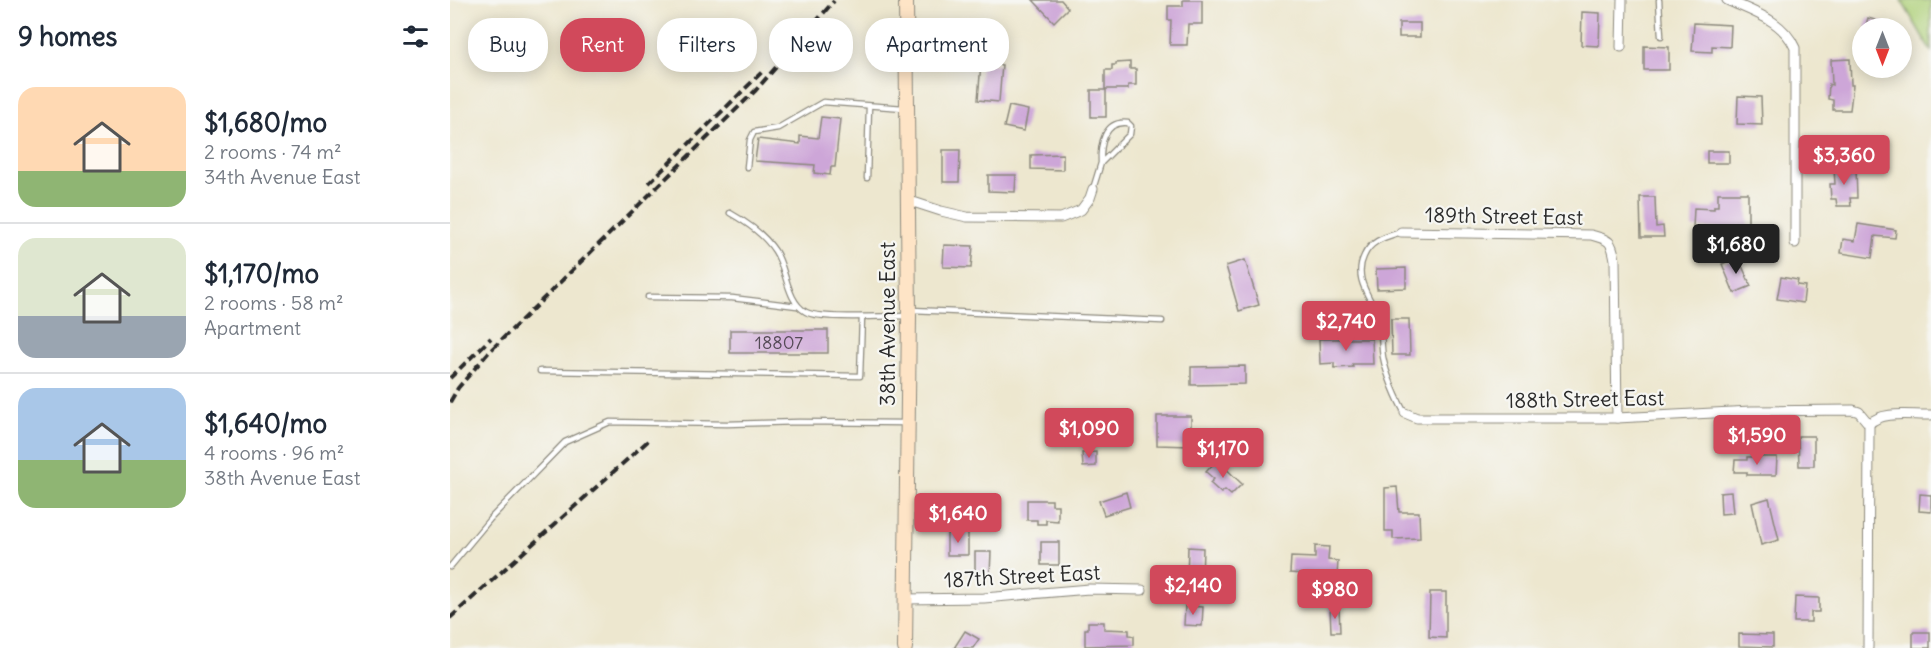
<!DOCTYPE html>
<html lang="en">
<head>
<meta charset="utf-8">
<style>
	body { margin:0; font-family:Delius,sans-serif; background:#f6f6f7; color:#1f2937; height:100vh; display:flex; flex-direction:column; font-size:22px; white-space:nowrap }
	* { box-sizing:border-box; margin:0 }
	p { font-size:20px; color:#747a83 }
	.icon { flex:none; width:33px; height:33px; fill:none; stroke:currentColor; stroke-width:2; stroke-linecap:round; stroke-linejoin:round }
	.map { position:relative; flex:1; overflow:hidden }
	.side { display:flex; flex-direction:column; background:#fff; width:450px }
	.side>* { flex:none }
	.guide { position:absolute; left:18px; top:18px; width:570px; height:54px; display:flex; gap:12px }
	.needle { width:39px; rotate:180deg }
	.fabs { position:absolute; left:1402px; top:18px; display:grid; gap:12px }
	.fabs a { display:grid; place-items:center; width:60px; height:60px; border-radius:50%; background:#fff; box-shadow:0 3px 15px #0003; font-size:30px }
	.price { position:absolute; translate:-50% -51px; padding:0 14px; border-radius:6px; background:#d1495b; color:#fff; font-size:20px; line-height:39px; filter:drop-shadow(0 2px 3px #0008) }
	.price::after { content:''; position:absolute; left:50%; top:36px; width:18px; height:14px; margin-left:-9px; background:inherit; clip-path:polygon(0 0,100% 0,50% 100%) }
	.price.selected { background:#222; color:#fff }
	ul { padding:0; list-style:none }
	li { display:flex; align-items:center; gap:18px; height:150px; padding:0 18px }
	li+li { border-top:2px solid #e0e1e3 }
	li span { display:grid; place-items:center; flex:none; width:168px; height:120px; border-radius:18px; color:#555 }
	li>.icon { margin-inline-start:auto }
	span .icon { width:72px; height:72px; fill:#fffc; stroke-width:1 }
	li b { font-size:26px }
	h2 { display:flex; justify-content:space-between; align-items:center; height:72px; padding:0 18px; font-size:26px }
	.chip { padding:0 21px; border-radius:24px; background:#fff; box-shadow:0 3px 15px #0003; font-size:21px; line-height:54px }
	.chip.selected { background:#d1495b; color:#fff }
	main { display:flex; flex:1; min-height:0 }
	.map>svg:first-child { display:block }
	.green { fill:#aed079; stroke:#6c7e52; stroke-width:1.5 }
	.building { fill:#cda6d8 }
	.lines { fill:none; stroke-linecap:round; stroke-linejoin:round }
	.lane-casing { stroke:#8c897d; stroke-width:7 }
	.street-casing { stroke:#8c897d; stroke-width:11 }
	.secondary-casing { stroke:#8c897d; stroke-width:16 }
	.lane { stroke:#fff; stroke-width:4.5 }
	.street { stroke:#fff; stroke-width:9 }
	.secondary { stroke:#fee4c6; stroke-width:14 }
	.rail { stroke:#2b2b2b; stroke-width:4; stroke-dasharray:9 4.5; stroke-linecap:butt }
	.labels { text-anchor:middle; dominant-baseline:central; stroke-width:4.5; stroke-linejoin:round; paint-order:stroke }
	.number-label { font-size:18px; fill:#544a56 }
	.street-label { font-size:21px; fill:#2b2b2b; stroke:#f6f6f2 }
</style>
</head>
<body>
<main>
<section class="side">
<h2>9 homes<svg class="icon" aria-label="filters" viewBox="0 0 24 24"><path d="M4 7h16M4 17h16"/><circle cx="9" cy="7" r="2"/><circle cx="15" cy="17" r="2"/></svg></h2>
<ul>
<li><span style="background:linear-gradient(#ffd9b3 70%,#8fb573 0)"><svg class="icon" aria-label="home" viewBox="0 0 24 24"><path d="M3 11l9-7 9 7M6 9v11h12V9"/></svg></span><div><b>$1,680/mo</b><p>2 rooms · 74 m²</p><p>34th Avenue East</p></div></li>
<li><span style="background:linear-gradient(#dfe7d0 65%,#9aa5b1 0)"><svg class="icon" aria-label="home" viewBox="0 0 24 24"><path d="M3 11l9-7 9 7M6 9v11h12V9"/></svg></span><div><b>$1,170/mo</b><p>2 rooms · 58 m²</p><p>Apartment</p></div></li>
<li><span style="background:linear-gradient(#a9c7e8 60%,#8fb573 0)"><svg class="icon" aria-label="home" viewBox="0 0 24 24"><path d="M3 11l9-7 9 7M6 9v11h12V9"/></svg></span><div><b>$1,640/mo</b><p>4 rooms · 96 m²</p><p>38th Avenue East</p></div></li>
</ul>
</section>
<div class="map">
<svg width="1481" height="648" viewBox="0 0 1481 648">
	<rect width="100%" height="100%" fill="#f6f6f2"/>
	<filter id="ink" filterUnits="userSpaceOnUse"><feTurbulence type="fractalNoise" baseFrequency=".0167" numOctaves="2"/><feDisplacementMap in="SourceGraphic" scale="12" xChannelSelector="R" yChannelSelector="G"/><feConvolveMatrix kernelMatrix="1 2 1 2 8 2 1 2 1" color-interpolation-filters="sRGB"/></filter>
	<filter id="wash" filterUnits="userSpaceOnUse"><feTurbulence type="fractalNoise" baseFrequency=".008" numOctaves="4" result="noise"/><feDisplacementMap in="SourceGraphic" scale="24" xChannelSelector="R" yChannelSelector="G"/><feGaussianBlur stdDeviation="1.35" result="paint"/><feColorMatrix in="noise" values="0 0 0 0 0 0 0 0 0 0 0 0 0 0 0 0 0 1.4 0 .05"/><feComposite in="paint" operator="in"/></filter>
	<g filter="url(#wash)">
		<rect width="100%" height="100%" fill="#ede7cf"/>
		<path class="green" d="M 1451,0 L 1481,0 L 1481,51 Z"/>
		<g id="blocks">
			<g class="building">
				<path d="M 583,0 L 611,0 L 618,8 L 604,22 Z"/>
				<path d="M 733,0 L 752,0 L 752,24 L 738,24 L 737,45 L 720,45 L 721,20 L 718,20 L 718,6 L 733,6 Z"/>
				<path d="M 1132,12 L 1150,13 L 1149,46 L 1131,45 Z"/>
				<path d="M 1418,18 L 1445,26 L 1445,28 L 1415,28 Z"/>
				<rect x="949" y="23" width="21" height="14"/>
				<path d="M 1244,23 L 1281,25 L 1280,47 L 1262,46 L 1262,52 L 1242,51 Z"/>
				<path d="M 1194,46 L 1219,47 L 1219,70 L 1194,70 Z"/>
				<path d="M 1400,59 L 1401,85 L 1403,85 L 1400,110 L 1383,110 L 1383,100 L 1378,99 L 1379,84 L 1382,85 L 1381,60 Z"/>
				<path d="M 680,62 L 680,69 L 686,69 L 686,85 L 678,85 L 678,89 L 655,89 L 655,70 L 662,70 L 662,65 L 666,65 L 666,63 Z"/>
				<path d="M 531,63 L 552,65 L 549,102 L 528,100 Z"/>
				<rect x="641" y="90" width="15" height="27"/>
				<path d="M 1288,96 L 1311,97 L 1312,125 L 1287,124 Z"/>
				<path d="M 559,106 L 578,110 L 574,131 L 554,127 Z"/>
				<path d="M 371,117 L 390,119 L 385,167 L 381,167 L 380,175 L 364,173 L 365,165 L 305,161 L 308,139 L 350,144 L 350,136 L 368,138 Z"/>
				<path d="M 493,150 L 510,150 L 509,182 L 493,182 Z"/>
				<rect x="1257" y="151" width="22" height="12"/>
				<path d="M 613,154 L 613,170 L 581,169 L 581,155 Z"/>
				<path d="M 1406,168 L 1407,198 L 1400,198 L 1401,206 L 1387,206 L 1386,199 L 1381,199 L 1380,184 L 1385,184 L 1384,169 Z"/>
				<path d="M 538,175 L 566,175 L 565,192 L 538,191 Z"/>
				<path d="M 1268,193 L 1298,193 L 1298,229 L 1243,228 L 1244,208 L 1264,209 L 1264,206 L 1268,206 Z"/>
				<path d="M 1190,197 L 1205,197 L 1206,227 L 1213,226 L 1214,237 L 1191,237 Z"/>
				<path d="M 1408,224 L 1446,230 L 1445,238 L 1425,236 L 1422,258 L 1391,253 L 1393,239 L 1405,241 Z"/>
				<path d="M 494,245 L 523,246 L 521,268 L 493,267 Z"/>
				<path d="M 1288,257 L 1301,286 L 1284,293 L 1272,264 Z"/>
				<path d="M 795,260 L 809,305 L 789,311 L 776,266 Z"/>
				<path d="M 956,268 L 956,288 L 927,289 L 926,269 Z"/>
				<path d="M 1331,277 L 1348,280 L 1347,285 L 1355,286 L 1353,303 L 1327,299 Z"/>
				<path d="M 941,319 L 959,319 L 960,355 L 942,355 Z"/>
				<rect x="280" y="330" width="98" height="23"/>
				<path d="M 869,339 L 922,339 L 923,364 L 902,364 L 903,367 L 884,368 L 884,363 L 870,364 Z"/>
				<path d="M 795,366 L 795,384 L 741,385 L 741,367 Z"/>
				<path d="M 707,416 L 741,416 L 741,446 L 707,445 Z"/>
				<path d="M 1348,436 L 1364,436 L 1364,466 L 1349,466 Z"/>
				<path d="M 646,452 L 646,466 L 633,467 L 632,453 Z"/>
				<path d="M 1297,457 L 1327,457 L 1326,475 L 1297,475 L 1297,472 L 1284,472 L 1285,460 L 1297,460 Z"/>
				<path d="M 767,460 L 792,484 L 781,495 L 775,490 L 771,493 L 760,483 L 764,479 L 756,472 Z"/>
				<path d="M 947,487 L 949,512 L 969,512 L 970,538 L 943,539 L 943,531 L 935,531 L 935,488 Z"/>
				<path d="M 676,492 L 680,507 L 654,515 L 649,501 Z"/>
				<path d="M 1281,492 L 1283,513 L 1271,514 L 1270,493 Z"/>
				<path d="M 1470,494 L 1481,495 L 1481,512 L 1469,511 Z"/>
				<path d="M 1319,498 L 1329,540 L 1311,545 L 1302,503 Z"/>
				<path d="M 577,500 L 602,500 L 602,505 L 608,505 L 608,521 L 596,520 L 596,524 L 587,524 L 587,520 L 577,520 Z"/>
				<path d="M 518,532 L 518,555 L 497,555 L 497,533 Z"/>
				<rect x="591" y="542" width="18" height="23"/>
				<path d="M 865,546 L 879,547 L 878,560 L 888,561 L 887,576 L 840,573 L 841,557 L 865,558 Z"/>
				<path d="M 738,547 L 753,548 L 752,580 L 737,579 Z"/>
				<path d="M 525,552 L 541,552 L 540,574 L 525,574 Z"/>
				<path d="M 980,592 L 996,592 L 996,638 L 979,637 Z"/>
				<path d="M 1345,597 L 1369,598 L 1369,612 L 1361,612 L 1361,622 L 1344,622 Z"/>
				<path d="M 735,606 L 753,607 L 752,626 L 734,625 Z"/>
				<path d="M 880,607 L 889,607 L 890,632 L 881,632 Z"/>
				<path d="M 638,622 L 654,622 L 654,629 L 679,630 L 679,635 L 684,636 L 684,645 L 635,646 L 635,629 L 638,629 Z"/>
				<path d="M 515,631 L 529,639 L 523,648 L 504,648 Z"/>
				<rect x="1463" y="632" width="17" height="16"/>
				<path d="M 1289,634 L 1323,635 L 1323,647 L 1289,646 Z"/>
			</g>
		</g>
	</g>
	<g filter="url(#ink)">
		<use href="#blocks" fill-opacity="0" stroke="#8c897d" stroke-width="1.5"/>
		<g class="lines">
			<defs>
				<g id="lane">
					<path d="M 1209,0 L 1211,36"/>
					<path d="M 297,167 L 300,140 L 304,132 L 328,128 L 373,102 L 454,108"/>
					<path d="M 417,178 L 419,106"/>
					<path d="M 643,189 L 651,163 L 680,134 L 681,126 L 678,123 C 654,120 650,145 651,163"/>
					<path d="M 280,213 C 298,223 314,234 325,251 C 337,269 336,301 356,312 C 370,320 437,316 457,316"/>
					<path d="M 951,232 C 936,237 921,240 914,256 C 902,281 924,300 929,321 C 932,332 931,345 933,357 C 936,373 947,400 955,413"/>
					<path d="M 198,297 L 282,298 L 347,306"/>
					<path d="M 462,310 L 712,321"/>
					<path d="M 90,371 L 410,376 L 412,317"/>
					<path d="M 0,567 L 40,519 L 115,442 L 160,422 L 277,424 L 349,422 L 455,423"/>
				</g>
				<g id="street">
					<path d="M 1277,0 C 1303,12 1333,20 1345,48 L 1345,243"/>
					<path d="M 1171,47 L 1172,0"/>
					<path d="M 457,200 L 491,211 L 517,217 L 611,218 L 631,210 L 640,198 L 643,189"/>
					<path d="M 951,232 L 1141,235 C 1160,240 1162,241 1165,260 L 1167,418"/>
					<path d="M 955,413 L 967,418 L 1167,418 L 1301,411 L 1403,410 L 1409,412 L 1419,424"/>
					<path d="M 1419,424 C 1433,410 1462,416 1481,415"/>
					<path d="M 454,599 L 534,598 L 639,589 L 692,590"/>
					<path d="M 1418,648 L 1419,424"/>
				</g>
				<path id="secondary" d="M 455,648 L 459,316 L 456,0"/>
			</defs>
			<use href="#lane" class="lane-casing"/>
			<use href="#street" class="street-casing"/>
			<use href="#secondary" class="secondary-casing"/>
			<use href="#lane" class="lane"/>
			<use href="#street" class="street"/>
			<use href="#secondary" class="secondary"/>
			<g class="rail">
				<path d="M 199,183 L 313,71"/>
				<path d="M 0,378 L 41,338"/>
				<path d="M 0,402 L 8,388 L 39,352 L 306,90 L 384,1"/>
				<path d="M 0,618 L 200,439"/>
			</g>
		</g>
	</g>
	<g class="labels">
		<g class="number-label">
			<text x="329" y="342">18807</text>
		</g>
		<g class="street-label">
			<text transform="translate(1054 216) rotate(1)">189th Street East</text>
			<text transform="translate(437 324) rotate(-90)">38th Avenue East</text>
			<text transform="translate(1135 399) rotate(-1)">188th Street East</text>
			<text transform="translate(572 576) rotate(-3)">187th Street East</text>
		</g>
	</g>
</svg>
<div class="fabs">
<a><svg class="needle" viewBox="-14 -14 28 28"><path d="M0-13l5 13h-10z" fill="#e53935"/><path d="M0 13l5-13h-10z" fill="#747a83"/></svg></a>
</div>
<b class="price" style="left:1394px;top:186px">$3,360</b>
<b class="price selected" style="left:1286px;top:275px">$1,680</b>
<b class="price" style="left:896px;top:352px">$2,740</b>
<b class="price" style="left:639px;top:459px">$1,090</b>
<b class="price" style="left:1307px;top:466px">$1,590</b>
<b class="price" style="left:773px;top:479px">$1,170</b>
<b class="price" style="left:508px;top:544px">$1,640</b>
<b class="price" style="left:743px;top:616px">$2,140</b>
<b class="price" style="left:885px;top:620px">$980</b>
<div class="guide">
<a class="chip">Buy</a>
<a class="chip selected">Rent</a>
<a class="chip">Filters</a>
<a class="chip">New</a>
<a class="chip">Apartment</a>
</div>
</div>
</main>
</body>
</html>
